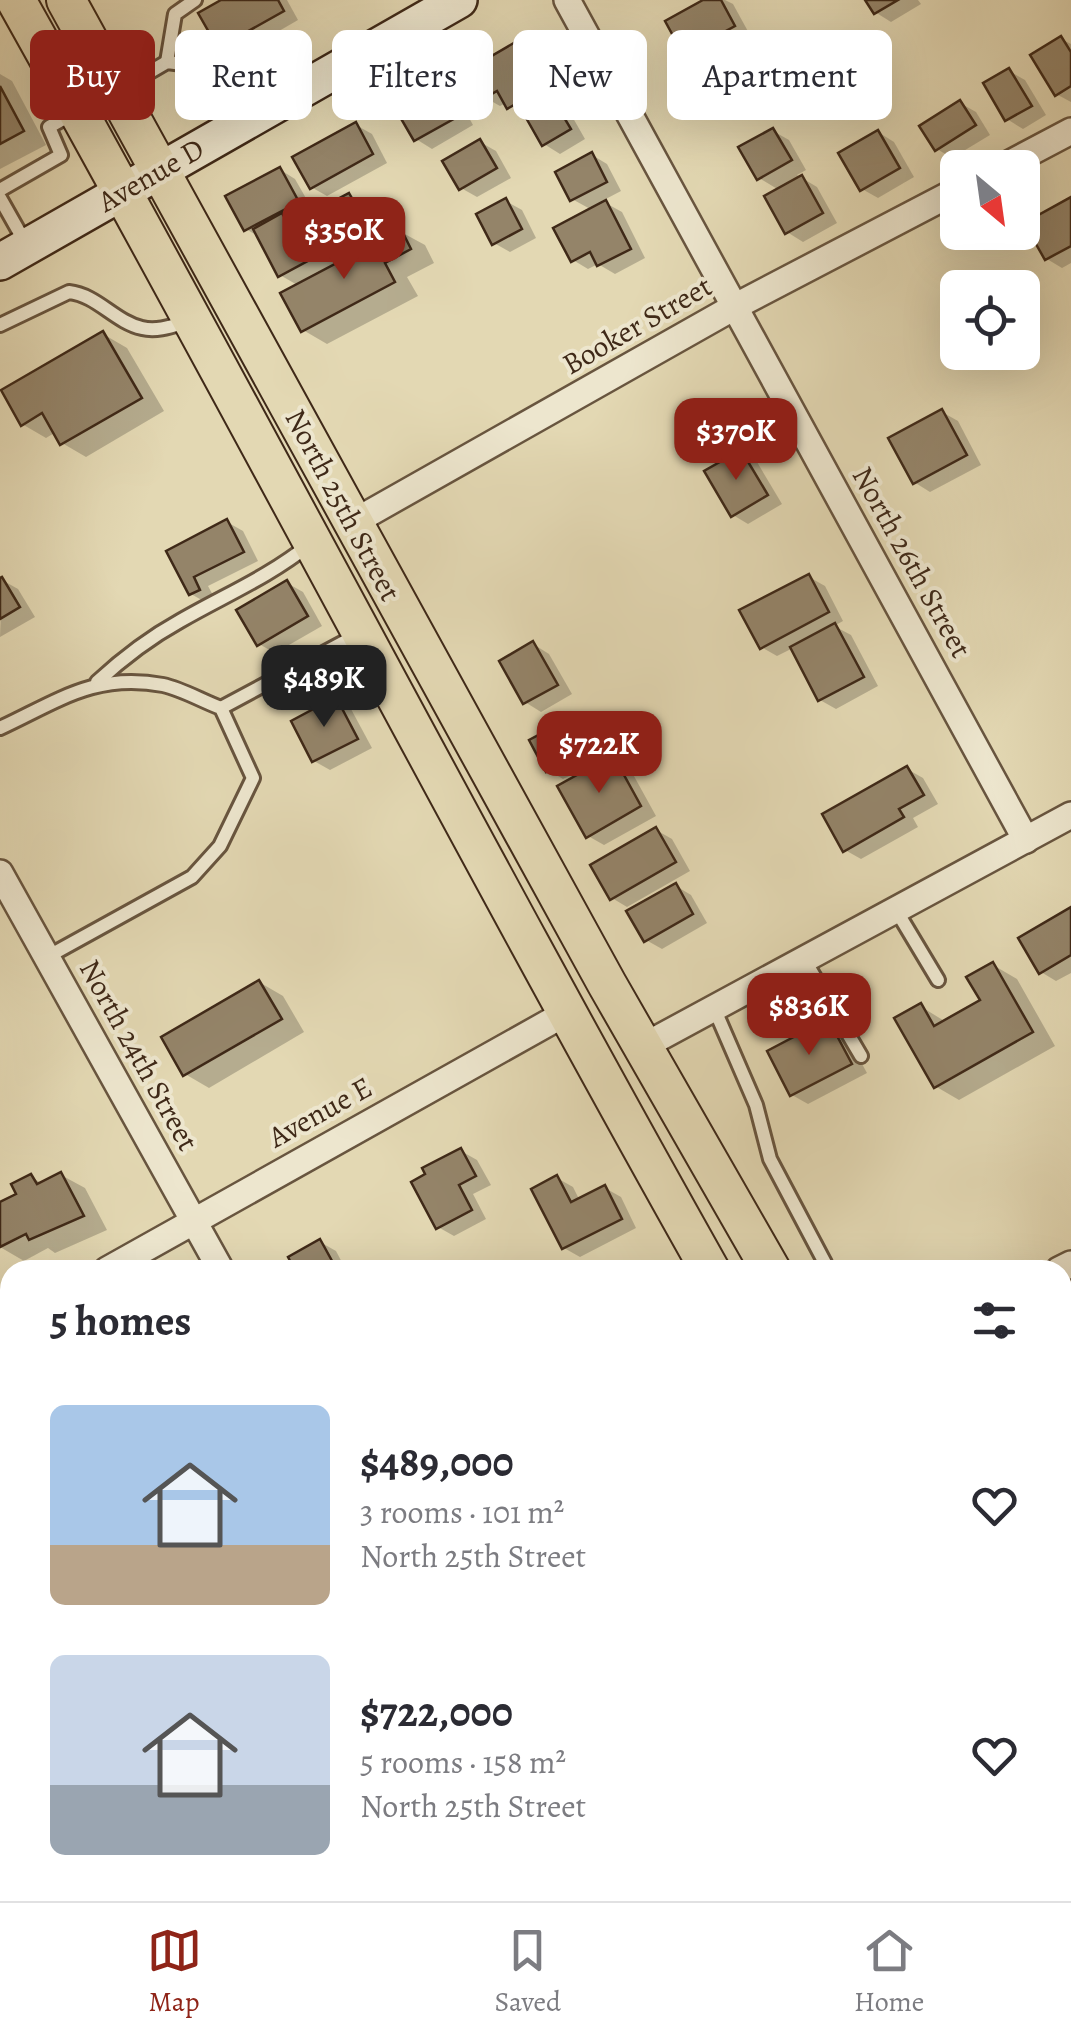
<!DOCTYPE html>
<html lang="en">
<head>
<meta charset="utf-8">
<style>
	body { margin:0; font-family:Alegreya,serif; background:#f7f7f7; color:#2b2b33; height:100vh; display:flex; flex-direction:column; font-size:38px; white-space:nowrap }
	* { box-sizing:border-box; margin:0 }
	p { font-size:32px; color:#7c7c81 }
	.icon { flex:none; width:55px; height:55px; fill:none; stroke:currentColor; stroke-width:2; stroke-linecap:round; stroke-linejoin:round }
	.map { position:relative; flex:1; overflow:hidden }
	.panel { position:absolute; left:0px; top:1260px; width:1072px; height:642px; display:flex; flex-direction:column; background:#fff; border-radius:30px 30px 0 0; box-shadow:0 10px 40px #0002 }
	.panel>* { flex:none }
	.guide { position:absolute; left:30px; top:30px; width:1012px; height:90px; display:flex; gap:20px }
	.needle { width:65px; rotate:151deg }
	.fabs { position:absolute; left:940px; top:150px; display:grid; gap:20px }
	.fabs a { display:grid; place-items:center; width:100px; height:100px; border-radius:15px; background:#fff; box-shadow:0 10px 40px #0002; font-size:50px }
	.price { position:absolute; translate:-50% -85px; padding:0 22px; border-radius:20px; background:#8f2418; color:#fff; font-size:32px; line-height:65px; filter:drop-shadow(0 2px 5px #0008) }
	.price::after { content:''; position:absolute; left:50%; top:60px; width:30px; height:22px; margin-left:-15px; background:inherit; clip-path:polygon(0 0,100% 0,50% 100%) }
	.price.selected { background:#222; color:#fff }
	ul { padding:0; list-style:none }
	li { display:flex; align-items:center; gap:30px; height:250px; padding:0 50px }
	li span { display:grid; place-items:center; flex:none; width:280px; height:200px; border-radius:15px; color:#555 }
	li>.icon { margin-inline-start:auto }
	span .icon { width:120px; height:120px; fill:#fffc; stroke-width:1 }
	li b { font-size:42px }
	h2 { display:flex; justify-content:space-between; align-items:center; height:120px; padding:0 50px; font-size:42px }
	.tag { padding:0 35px; border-radius:15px; background:#fff; box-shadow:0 10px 40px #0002; font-size:35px; line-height:90px }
	.tag.selected { background:#8f2418; color:#fff }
	.tab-bar { display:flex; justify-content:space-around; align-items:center; height:140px; border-top:2px solid #e1e1e2; background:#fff; font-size:28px; color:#7c7c81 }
	.tab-bar a { display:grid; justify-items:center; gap:5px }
	.tab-bar .selected { color:#8f2418 }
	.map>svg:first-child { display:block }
	.shadow { fill:#0003 }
	.building { fill:#948469; stroke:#3f2918; stroke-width:2.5 }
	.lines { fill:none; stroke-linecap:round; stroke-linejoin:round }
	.lane-casing { stroke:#68553f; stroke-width:18 }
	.street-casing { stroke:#68553f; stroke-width:30 }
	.secondary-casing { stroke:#3f2918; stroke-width:40 }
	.primary-casing { stroke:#3f2918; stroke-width:42 }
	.lane { stroke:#ede6ce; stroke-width:12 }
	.street { stroke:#ede6ce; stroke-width:25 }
	.secondary { stroke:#ede6ce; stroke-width:35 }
	.primary { stroke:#e3d8b3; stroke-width:38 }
	.labels { text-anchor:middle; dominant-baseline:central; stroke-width:8; stroke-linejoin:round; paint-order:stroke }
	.street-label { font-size:30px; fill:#3f2918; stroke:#ede6ce }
</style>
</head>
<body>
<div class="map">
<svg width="1071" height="1901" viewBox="0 0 1071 1901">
	<rect width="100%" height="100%" fill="#e3d8b3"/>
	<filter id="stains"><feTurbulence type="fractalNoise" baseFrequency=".002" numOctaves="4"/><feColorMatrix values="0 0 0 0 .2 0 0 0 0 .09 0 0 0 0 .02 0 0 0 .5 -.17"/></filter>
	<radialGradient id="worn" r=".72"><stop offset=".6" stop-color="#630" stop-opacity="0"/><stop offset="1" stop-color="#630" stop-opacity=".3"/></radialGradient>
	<g class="shadow">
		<path d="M 226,0 L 287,0 L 298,20 L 236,56 L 220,46 Z"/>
		<path d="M 704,0 L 725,0 L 733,4 L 750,35 L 701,61 L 685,52 Z"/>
		<path d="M 868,0 L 918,0 L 921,4 L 891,22 L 875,12 Z"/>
		<path d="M 1061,39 L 1071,44 L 1071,102 L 1056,94 Z"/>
		<path d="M 524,40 L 540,49 L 557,78 L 539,89 L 548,105 L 553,102 L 569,111 L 585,139 L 560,154 L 544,144 L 527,115 L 506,103 L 500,106 L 484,97 Z"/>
		<path d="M 730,53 L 746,62 L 762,92 L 730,109 L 714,100 Z"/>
		<path d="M 1009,71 L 1025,80 L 1046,115 L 1023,129 L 1007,119 Z"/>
		<path d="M 0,74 L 12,81 L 46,145 L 0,169 Z"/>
		<path d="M 441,87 L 457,96 L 473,125 L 432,149 L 416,139 Z"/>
		<path d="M 960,103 L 976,112 L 990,135 L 952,158 L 937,149 Z"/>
		<path d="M 356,125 L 372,134 L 387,163 L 327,196 L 311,187 Z"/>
		<path d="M 773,131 L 789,140 L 806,170 L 797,175 L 817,187 L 837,223 L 803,242 L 787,232 L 779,190 L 759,178 Z"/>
		<path d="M 878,132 L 894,142 L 914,177 L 878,198 L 862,189 Z"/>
		<path d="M 480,142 L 496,151 L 511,178 L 477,197 L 461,188 Z"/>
		<path d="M 592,155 L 607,164 L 621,191 L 602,201 L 622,212 L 645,258 L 615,274 L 598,264 L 588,269 L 573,260 L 592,210 L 572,199 Z"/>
		<path d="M 279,169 L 295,179 L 315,214 L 349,196 L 373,209 L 389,238 L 401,232 L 425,245 L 434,263 L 407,277 L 418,296 L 327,344 L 303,330 L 299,286 L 280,275 L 261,238 L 246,229 Z"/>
		<path d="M 1071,200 L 1071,263 L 1062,268 L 1047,259 Z"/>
		<path d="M 506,201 L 522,210 L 536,238 L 510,252 L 494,243 Z"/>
		<path d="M 103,334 L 127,348 L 164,411 L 86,457 L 62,443 L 56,432 L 46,438 L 22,424 Z"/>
		<path d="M 942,412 L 958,421 L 981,465 L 930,492 L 914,482 Z"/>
		<path d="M 741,453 L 757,462 L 782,504 L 748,524 L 733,515 Z"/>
		<path d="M 227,522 L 243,531 L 258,561 L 208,586 L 215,599 L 207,603 L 191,594 L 169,552 Z"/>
		<path d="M 809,577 L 825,586 L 843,621 L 834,626 L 851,635 L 878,686 L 836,709 L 820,700 L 793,648 L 777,656 L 761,647 Z"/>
		<path d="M 2,580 L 18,589 L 35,617 L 0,637 Z"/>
		<path d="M 287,583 L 303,592 L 322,626 L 275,653 L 259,644 Z"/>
		<path d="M 533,644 L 549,654 L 572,694 L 541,712 L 525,702 Z"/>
		<path d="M 336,700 L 351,709 L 372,748 L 330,770 L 314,761 Z"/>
		<path d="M 567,722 L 583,732 L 600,765 L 613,758 L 629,767 L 656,816 L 604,845 L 588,836 L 584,769 L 563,779 L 548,770 Z"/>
		<path d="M 907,769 L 923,778 L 938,804 L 913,818 L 918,827 L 861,859 L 845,850 Z"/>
		<path d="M 656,830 L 672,839 L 690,871 L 627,907 L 612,898 Z"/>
		<path d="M 676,886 L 691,895 L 707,923 L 662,949 L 646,940 Z"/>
		<path d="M 1071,910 L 1071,973 L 1056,981 L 1041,972 Z"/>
		<path d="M 993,965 L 1017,979 L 1055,1046 L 959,1100 L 935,1086 L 920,1006 L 946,1022 L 983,1001 Z"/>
		<path d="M 259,982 L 283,996 L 304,1032 L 209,1088 L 185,1074 Z"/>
		<path d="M 828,1022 L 844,1031 L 867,1073 L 808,1104 L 792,1095 Z"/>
		<path d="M 461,1151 L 477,1160 L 491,1185 L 473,1194 L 486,1219 L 454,1236 L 438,1227 Z"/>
		<path d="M 61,1175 L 85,1188 L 107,1230 L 55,1253 L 48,1248 L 24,1261 L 0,1247 L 0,1205 L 20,1195 L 31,1177 L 43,1184 Z"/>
		<path d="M 557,1178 L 573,1187 L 580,1201 L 605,1188 L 621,1197 L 636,1228 L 580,1257 L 564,1248 Z"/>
		<path d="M 320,1242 L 336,1251 L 346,1270 L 298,1270 Z"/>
		<path d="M 1062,1444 L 1071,1459 L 1071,1546 L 1062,1541 Z"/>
		<path d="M 10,1583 L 10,1661 L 9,1662 L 0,1657 L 0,1588 Z"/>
		<path d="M 685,1892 L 741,1892 L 746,1901 L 669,1901 Z"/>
		<path d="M 976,1892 L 998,1892 L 1006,1901 L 960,1901 Z"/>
	</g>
	<g class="building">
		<path d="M 221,0 L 278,0 L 284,11 L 218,48 L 198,13 Z"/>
		<path d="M 703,0 L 721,0 L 735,26 L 683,54 L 665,21 Z"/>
		<path d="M 865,0 L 898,0 L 874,14 Z"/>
		<path d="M 1061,36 L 1071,52 L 1071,86 L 1055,96 L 1030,55 Z"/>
		<path d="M 524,37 L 543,69 L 525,80 L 533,94 L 507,109 L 497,91 L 483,99 L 466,71 Z"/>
		<path d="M 730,50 L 747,82 L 712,101 L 695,69 Z"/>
		<path d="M 1009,68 L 1032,106 L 1005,121 L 983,83 Z"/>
		<path d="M 441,84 L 459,116 L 414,141 L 396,110 Z"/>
		<path d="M 0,86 L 24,131 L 0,144 Z"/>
		<path d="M 553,99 L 571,129 L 542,146 L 525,116 Z"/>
		<path d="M 960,100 L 976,125 L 935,151 L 919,126 Z"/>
		<path d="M 356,122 L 373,154 L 310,189 L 292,157 Z"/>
		<path d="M 773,128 L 792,160 L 757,180 L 738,147 Z"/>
		<path d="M 878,130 L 900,168 L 860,191 L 838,153 Z"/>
		<path d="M 480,139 L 497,168 L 459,190 L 442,161 Z"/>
		<path d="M 592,152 L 607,182 L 570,201 L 555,172 Z"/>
		<path d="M 280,167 L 299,202 L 244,231 L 225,196 Z"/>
		<path d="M 802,175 L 823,213 L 785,234 L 764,196 Z"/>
		<path d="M 349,193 L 369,228 L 278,277 L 253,229 L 282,213 L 289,225 Z"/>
		<path d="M 1071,197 L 1071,246 L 1045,260 L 1024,223 Z"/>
		<path d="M 506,198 L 522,229 L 492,245 L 476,214 Z"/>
		<path d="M 606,200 L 631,249 L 597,266 L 590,252 L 571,262 L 553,228 Z"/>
		<path d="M 401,229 L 411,249 L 385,263 L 395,282 L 301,332 L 280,293 Z"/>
		<path d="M 103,331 L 142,398 L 60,445 L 42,413 L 21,426 L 1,390 Z"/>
		<path d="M 942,409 L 967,455 L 913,484 L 888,438 Z"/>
		<path d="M 741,450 L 768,495 L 731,517 L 704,471 Z"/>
		<path d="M 227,519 L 244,552 L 194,577 L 200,590 L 189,595 L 166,551 Z"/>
		<path d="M 809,574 L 829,612 L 760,649 L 739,610 Z"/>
		<path d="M 2,577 L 20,607 L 0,619 L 0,578 Z"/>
		<path d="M 287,580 L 308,616 L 257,646 L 236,610 Z"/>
		<path d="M 835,623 L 864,677 L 818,701 L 790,647 Z"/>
		<path d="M 533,641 L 558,685 L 523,704 L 499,661 Z"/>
		<path d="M 336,697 L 358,739 L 312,762 L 291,721 Z"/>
		<path d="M 567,720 L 584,753 L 546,772 L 529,740 Z"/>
		<path d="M 613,755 L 641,806 L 586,838 L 557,786 Z"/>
		<path d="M 907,766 L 924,795 L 899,809 L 904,817 L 843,852 L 822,814 Z"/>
		<path d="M 656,827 L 676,862 L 610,900 L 590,865 Z"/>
		<path d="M 676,883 L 693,914 L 644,942 L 626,911 Z"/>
		<path d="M 1071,907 L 1071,955 L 1039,974 L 1018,938 Z"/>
		<path d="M 993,962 L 1033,1032 L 934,1088 L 894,1018 L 921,1003 L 934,1026 L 980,1000 L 966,977 Z"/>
		<path d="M 259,980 L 282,1019 L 183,1076 L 161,1037 Z"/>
		<path d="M 828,1019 L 852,1064 L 790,1096 L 767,1051 Z"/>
		<path d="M 461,1148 L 476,1176 L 459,1185 L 472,1210 L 436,1229 L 411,1182 L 425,1174 L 422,1168 Z"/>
		<path d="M 61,1172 L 84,1216 L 29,1240 L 26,1234 L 0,1247 L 0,1202 L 16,1194 L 11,1184 L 31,1174 L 37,1184 Z"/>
		<path d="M 557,1175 L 571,1202 L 605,1185 L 622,1219 L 562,1249 L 531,1189 Z"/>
		<path d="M 320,1239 L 337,1270 L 295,1270 L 288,1257 Z"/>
		<path d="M 1071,1348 L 1071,1425 L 1062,1409 L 1062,1352 Z"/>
		<path d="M 10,1401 L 10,1466 L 0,1450 L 0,1407 Z"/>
		<path d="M 1062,1470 L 1071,1486 L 1071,1523 L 1062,1527 Z"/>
		<path d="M 1071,1558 L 1071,1593 L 1062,1577 L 1062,1563 Z"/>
		<path d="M 10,1580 L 10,1644 L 0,1650 L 0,1586 Z"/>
		<path d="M 679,1892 L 732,1892 L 737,1901 L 664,1901 Z"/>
		<path d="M 971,1892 L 992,1892 L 997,1901 L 955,1901 Z"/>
	</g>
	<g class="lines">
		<defs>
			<g id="lane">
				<path d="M 167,62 L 175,14 L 195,0"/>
				<path d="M 119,90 L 167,62 L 222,69 L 257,53 L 282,96"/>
				<path d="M 0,190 L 61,155 L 49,127 L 72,114"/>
				<path d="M 0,198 L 26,244"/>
				<path d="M 0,325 L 69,292 C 97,295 115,322 142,328 C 158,332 175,325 190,321"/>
				<path d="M 97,682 C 122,659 151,637 180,621 C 227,594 267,578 310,544"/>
				<path d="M 221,708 L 359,634"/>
				<path d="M 0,728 C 58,701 96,672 163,685 C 182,689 202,701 221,708 L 253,778 L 220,846 L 192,877 L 47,957"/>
				<path d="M 896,910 L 938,980"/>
				<path d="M 804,959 L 861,1056"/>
				<path d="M 714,1008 L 756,1105 L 770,1159 L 825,1263 L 825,1270"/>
			</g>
			<g id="street">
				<path d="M 567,0 L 1026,840"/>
				<path d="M 1001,168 L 1071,131"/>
				<path d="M 352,523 L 736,306 L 958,190"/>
				<path d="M 0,873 L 221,1270"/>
				<path d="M 644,1046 L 1071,815"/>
				<path d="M 107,1270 L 566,1013"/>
				<path d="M 1059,1270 L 1071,1264"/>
				<path d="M 0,1331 L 10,1325"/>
				<path d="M 0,1809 L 10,1827"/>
				<path d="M 45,1892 L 50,1901"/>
				<path d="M 552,1892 L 556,1901"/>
				<path d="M 847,1901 L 862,1892"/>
			</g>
			<path id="secondary" d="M 0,262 L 459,0"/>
			<g id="primary">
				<path d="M 16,0 C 252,421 473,849 710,1270"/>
				<path d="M 66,0 L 607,984 L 771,1270"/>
				<path d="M 1062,1787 L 1071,1802"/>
				<path d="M 1062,1835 L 1071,1847"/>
				<path d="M 1049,1892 L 1053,1901"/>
			</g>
		</defs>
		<use href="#lane" class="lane-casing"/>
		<use href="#street" class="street-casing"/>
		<use href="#secondary" class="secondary-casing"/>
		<use href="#primary" class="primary-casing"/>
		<use href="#lane" class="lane"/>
		<use href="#street" class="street"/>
		<use href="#secondary" class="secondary"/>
		<use href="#primary" class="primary"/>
	</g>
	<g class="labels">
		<g class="street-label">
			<text transform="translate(151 175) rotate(-30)">Avenue D</text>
			<text transform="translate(637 325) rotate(-30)">Booker Street</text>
			<text transform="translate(343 505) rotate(62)">North 25th Street</text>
			<text transform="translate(912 562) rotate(61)">North 26th Street</text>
			<text transform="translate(139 1055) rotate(61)">North 24th Street</text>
			<text transform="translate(320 1112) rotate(-29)">Avenue E</text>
		</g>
	</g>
	<rect width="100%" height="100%" filter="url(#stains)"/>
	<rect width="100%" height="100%" fill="url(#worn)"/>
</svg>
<div class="fabs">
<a><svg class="needle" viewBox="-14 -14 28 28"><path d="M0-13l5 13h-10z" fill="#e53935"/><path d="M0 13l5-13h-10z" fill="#7c7c81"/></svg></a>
<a><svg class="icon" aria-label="locate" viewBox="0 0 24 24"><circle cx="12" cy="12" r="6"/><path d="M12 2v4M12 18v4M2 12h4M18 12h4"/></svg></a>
</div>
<b class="price" style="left:344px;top:282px">$350K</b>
<b class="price" style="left:736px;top:483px">$370K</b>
<b class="price selected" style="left:324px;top:730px">$489K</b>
<b class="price" style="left:599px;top:796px">$722K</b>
<b class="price" style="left:809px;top:1058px">$836K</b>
<div class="guide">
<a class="tag selected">Buy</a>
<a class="tag">Rent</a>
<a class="tag">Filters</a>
<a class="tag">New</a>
<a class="tag">Apartment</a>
</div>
<section class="panel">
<h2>5 homes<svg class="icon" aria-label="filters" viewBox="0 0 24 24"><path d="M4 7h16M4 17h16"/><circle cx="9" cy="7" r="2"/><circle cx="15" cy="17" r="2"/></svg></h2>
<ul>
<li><span style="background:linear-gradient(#a9c7e8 70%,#b9a48a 0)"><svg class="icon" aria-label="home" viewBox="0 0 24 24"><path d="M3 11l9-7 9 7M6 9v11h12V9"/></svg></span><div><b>$489,000</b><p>3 rooms · 101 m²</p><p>North 25th Street</p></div><svg class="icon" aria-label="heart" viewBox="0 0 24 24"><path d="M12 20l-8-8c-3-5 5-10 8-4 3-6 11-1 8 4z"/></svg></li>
<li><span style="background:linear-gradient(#c9d6e8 65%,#9aa5b1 0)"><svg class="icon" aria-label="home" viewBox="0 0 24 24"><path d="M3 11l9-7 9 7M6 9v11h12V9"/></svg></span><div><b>$722,000</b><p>5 rooms · 158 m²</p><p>North 25th Street</p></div><svg class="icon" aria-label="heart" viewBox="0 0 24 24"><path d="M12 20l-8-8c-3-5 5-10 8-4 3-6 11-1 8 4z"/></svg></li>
</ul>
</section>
</div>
<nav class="tab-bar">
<a class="selected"><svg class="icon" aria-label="map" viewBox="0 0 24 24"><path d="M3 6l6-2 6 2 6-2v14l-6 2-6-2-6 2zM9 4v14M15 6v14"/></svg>Map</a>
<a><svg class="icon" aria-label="saved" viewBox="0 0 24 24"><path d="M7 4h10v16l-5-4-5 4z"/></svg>Saved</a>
<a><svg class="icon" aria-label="home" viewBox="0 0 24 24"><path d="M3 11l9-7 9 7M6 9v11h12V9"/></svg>Home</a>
</nav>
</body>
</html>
